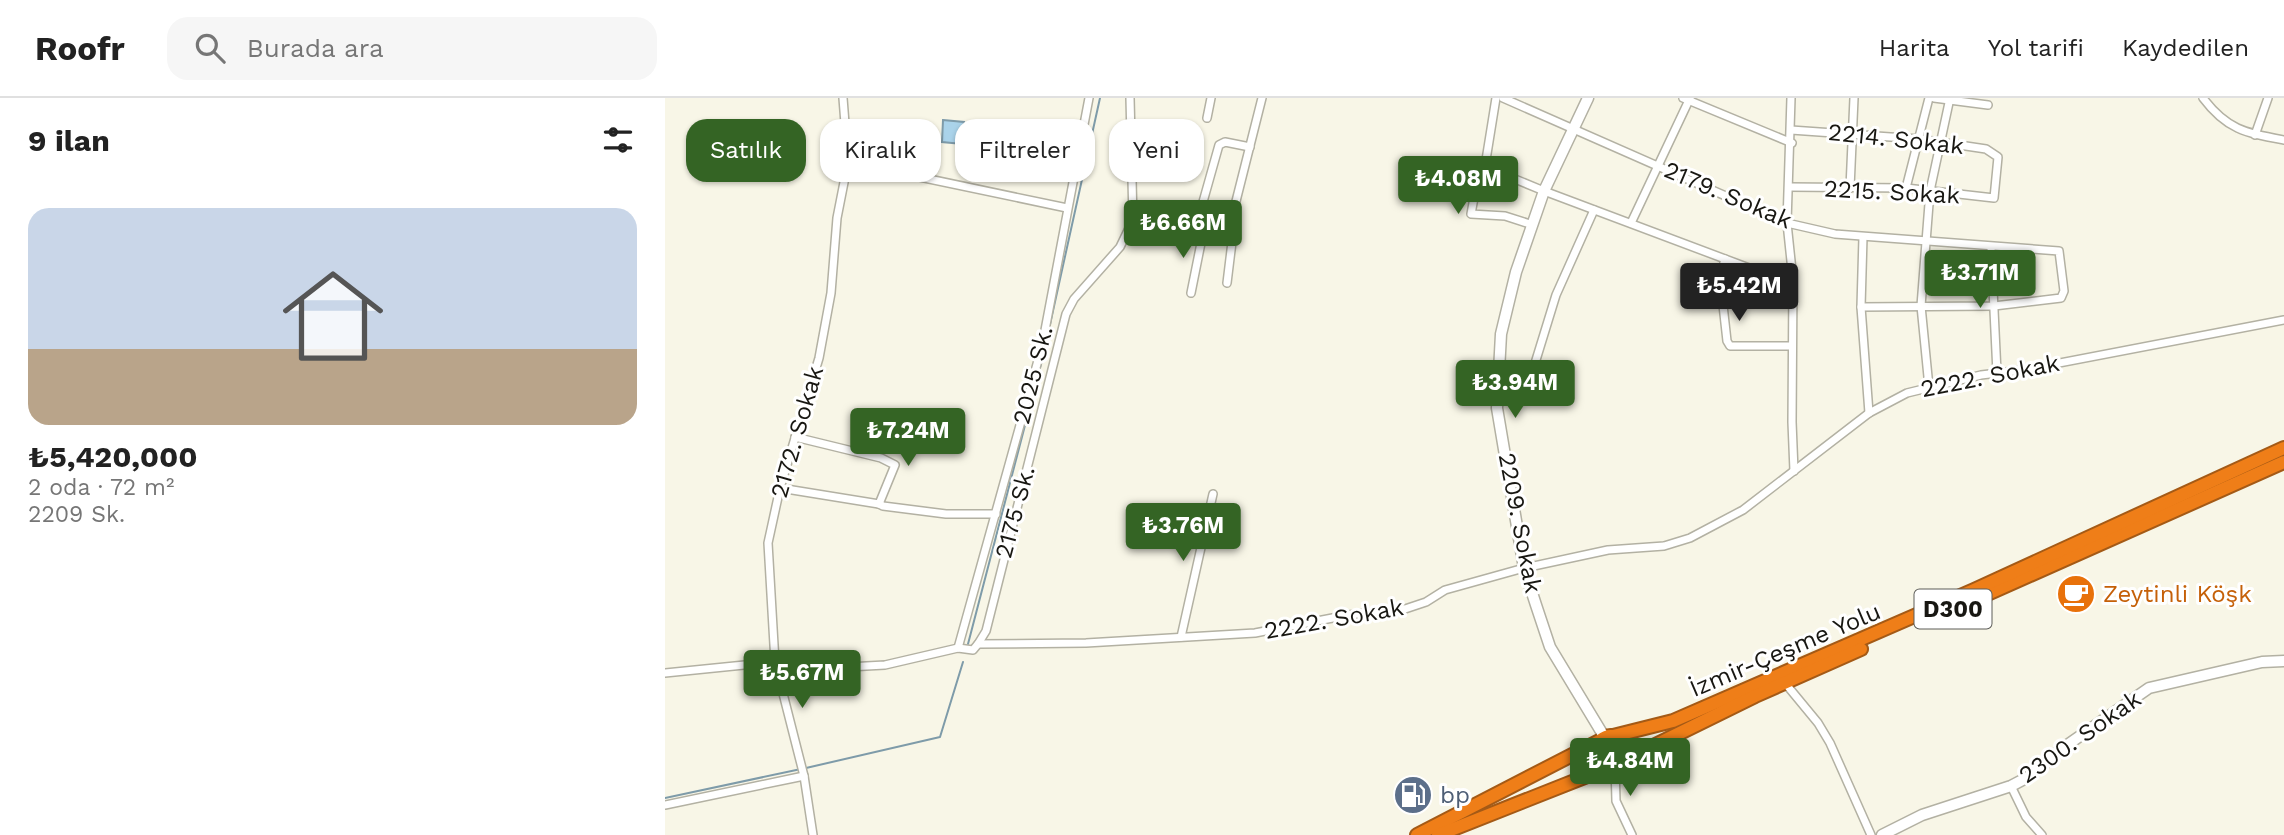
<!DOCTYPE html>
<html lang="tr">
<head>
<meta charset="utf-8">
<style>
	body { margin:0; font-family:"Work Sans",sans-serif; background:#f6f6f6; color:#222; height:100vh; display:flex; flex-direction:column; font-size:26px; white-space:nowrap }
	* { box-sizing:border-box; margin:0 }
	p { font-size:23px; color:#767676 }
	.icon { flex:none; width:38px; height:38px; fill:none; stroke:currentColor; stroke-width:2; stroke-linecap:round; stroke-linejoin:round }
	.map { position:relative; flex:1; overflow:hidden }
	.drawer { display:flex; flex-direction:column; background:#fff; width:665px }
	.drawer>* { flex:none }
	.top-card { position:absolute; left:21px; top:21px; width:665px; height:63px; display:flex; gap:14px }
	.price { position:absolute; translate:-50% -60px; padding:0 16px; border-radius:7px; background:#346424; color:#fff; font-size:23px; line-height:46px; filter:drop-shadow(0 2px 4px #0008) }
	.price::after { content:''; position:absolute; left:50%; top:42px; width:21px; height:16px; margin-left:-10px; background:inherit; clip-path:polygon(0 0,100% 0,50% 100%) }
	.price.active { background:#222; color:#fff }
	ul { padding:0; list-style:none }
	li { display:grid; align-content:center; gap:14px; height:371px; padding:0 28px }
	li+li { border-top:2px solid #e0e0e0 }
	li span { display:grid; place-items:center; height:217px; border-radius:21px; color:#555 }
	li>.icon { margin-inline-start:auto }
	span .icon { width:126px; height:126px; fill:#fffc; stroke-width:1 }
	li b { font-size:30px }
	h2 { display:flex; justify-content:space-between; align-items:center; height:84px; padding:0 28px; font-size:30px }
	.tag { padding:0 24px; border-radius:21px; background:#fff; box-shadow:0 2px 5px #0004; font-size:24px; line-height:63px }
	.tag.active { background:#346424; color:#fff }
	header { display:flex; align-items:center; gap:42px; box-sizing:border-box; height:98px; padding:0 35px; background:#fff; border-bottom:2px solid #e0e0e0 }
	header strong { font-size:33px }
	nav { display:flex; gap:38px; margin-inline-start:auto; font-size:24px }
	.search { width:490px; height:63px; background:#f6f6f6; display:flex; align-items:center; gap:18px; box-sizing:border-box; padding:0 24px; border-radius:21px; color:#767676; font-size:26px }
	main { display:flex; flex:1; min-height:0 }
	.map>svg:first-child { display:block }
	.water { fill:#aad3ea; stroke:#7e9ba9; stroke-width:2 }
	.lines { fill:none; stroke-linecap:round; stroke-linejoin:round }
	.stream { stroke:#7e9ba9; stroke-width:2 }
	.street-casing { stroke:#b3b1a3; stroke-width:10 }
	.secondary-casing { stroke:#b3b1a3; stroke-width:13 }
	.highway-casing { stroke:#a45a16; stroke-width:16 }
	.street { stroke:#fff; stroke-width:7 }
	.secondary { stroke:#fff; stroke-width:10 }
	.highway { stroke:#ef7e18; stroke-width:12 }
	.labels { text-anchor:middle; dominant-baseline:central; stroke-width:6; stroke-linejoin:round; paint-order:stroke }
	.shield { fill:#fff; stroke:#5d5d59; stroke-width:2 }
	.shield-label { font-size:23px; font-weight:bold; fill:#181712 }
	.street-label { font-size:24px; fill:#181712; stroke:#fff }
	.food-label { font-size:24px; fill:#c56008; stroke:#fff; text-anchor:start }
	.service-label { font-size:24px; fill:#4e5e75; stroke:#fff; text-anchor:start }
</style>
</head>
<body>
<header>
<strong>Roofr</strong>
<div class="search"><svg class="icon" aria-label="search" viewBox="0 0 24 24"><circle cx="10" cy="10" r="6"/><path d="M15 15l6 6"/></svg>Burada ara</div>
<nav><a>Harita</a><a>Yol tarifi</a><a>Kaydedilen</a></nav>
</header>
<main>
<section class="drawer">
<h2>9 ilan<svg class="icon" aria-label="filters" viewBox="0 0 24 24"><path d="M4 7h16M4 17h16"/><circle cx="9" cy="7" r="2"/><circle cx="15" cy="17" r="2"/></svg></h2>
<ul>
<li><span style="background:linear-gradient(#c9d6e8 65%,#b9a48a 0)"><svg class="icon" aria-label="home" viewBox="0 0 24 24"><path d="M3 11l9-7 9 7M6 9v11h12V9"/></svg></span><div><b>₺5,420,000</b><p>2 oda · 72 m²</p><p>2209 Sk.</p></div></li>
</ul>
</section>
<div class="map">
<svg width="1619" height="737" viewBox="0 0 1619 737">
	<rect width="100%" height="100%" fill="#f8f6e7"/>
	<path class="water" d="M 278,22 L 299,24 L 297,46 L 277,44 Z"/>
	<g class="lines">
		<g class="stream">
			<path d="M 382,240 L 435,0"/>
			<path d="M 303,546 L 377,262"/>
			<path d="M 141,670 L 275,639 L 298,564"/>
			<path d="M 0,700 L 136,671"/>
		</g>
		<defs>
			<g id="street">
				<path d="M 838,0 L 1122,125 L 1170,136 L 1394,153 L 1399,193 L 1396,200 L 1329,208 L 1196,209 L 1204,315"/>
				<path d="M 1018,0 L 1127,45"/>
				<path d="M 1126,0 L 1122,125 L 1128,182 L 1127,324 L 1129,373"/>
				<path d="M 1269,0 L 1323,7"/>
				<path d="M 1538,0 C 1562,32 1581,35 1619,42"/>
				<path d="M 542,20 L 546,0"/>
				<path d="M 1590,37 L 1603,0"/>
				<path d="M 821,62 L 828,72 L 879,93 L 1100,176 L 1128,182"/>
				<path d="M 821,62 L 815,67 L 806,116 L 840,118 L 868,127"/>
				<path d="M 821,62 L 831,0"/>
				<path d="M 183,64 L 402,110"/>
				<path d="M 1124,89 L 1241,90 L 1329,100 L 1333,59 L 1321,51 L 1254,41 L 1126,32"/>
				<path d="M 1185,90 L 1189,0"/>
				<path d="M 1241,90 L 1264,0"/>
				<path d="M 468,122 L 538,135 L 536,111 L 554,47 L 560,44 L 585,49"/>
				<path d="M 535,123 L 565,127"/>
				<path d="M 966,125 L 1025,0"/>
				<path d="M 1326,149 L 1332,275"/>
				<path d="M 1060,161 L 1055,180 L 1062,243 L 1065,248 L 1126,248"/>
				<path d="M 562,185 L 567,144 L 565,127 L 597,0"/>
				<path d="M 526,195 L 538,135"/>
				<path d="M 1196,209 L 1198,139"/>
				<path d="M 833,269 L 867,275 L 891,197 L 929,112"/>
				<path d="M 1264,289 L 1256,208 L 1265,93 L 1285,0"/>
				<path d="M 130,339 L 216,360 L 230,367 L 214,406 L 218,408 L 281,416 L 331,416"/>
				<path d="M 115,390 L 214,406"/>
				<path d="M 516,539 L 548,396"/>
				<path d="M 313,546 L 321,533 L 401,216 L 409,201 L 455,149 L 468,122 L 465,0"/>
				<path d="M 293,550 L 377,248 L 424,0"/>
				<path d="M 0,575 L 110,564 L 183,569 L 220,567 L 293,550 L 308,552 L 313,546 L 421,545 L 590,535 L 683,517 L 740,511 L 761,504 L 780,492 L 859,470 L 943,452 L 999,448 L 1025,440 L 1078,412 L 1204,315 L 1242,295 L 1316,277 L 1358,272 L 1619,222"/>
				<path d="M 1120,585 L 1153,625 L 1165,645 L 1206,737"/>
				<path d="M 950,667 L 951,703 L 967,737"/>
				<path d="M 1346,688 L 1361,719 L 1377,737"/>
				<path d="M 0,707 L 139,678"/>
				<path d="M 148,737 L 139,678 L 110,564 L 103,445 L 115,390 L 154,260 L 166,195 L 172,120 L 183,64 L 178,0"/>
			</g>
			<g id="secondary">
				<path d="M 923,0 L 879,93 L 851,174 L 836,236 L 832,310 L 859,470 L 871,507 L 885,549 L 940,640"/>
				<path d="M 1217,737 L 1257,717 L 1346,688 L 1367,677 L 1395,652 L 1484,590 L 1597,564 L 1619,563"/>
			</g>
			<g id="highway">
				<path d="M 1309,502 L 1619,364"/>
				<circle cx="946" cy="652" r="14"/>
				<path d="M 752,737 L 940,640 L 1008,623 L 1309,492 L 1619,350"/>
				<path d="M 773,737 L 950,667 L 1090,598 L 1196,551"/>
			</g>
		</defs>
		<use href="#street" class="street-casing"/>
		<use href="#secondary" class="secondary-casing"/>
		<use href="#highway" class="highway-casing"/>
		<use href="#street" class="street"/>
		<use href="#secondary" class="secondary"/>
		<use href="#highway" class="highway"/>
	</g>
	<defs>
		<symbol id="cafe-disc" viewBox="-11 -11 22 22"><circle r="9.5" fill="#e8710a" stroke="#fff"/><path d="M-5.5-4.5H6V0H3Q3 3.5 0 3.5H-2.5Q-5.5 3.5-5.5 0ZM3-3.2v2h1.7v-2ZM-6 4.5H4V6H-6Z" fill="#fff"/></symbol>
		<symbol id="fuel-disc" viewBox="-11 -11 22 22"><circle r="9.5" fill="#5c6f8a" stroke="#fff"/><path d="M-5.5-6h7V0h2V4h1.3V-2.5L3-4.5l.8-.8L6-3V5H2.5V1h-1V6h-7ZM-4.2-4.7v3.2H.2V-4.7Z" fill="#fff"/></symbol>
	</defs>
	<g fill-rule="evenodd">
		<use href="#cafe-disc" x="1389" y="474" width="44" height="44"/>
		<use href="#fuel-disc" x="726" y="675" width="44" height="44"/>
	</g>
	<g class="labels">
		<rect class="shield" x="1249.5" y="491.5" width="77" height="39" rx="5"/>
		<g class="shield-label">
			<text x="1288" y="511">D300</text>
		</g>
		<g class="street-label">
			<text transform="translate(1231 41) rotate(6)">2214. Sokak</text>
			<text transform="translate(1227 94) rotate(3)">2215. Sokak</text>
			<text transform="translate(1063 97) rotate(23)">2179. Sokak</text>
			<text transform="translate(368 277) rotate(-76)">2025 Sk.</text>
			<text transform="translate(1325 278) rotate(-11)">2222. Sokak</text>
			<text transform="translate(132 334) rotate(-74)">2172. Sokak</text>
			<text transform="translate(350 414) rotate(-75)">2175 Sk.</text>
			<text transform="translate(855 425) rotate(79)">2209. Sokak</text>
			<text transform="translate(669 521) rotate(-10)">2222. Sokak</text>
			<text transform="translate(1120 552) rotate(-23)">İzmir-Çeşme Yolu</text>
			<text transform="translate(1415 639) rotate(-35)">2300. Sokak</text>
		</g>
		<g class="food-label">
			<text x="1438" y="496">Zeytinli Köşk</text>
		</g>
		<g class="service-label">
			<text x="775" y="697">bp</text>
		</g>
	</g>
</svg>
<b class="price" style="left:793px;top:118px">₺4.08M</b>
<b class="price" style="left:518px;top:162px">₺6.66M</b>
<b class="price" style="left:1315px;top:212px">₺3.71M</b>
<b class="price active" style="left:1074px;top:225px">₺5.42M</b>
<b class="price" style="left:850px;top:322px">₺3.94M</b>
<b class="price" style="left:243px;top:370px">₺7.24M</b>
<b class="price" style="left:518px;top:465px">₺3.76M</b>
<b class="price" style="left:137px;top:612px">₺5.67M</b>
<b class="price" style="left:965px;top:700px">₺4.84M</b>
<div class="top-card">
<a class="tag active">Satılık</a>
<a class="tag">Kiralık</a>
<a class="tag">Filtreler</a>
<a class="tag">Yeni</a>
</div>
</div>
</main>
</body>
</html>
